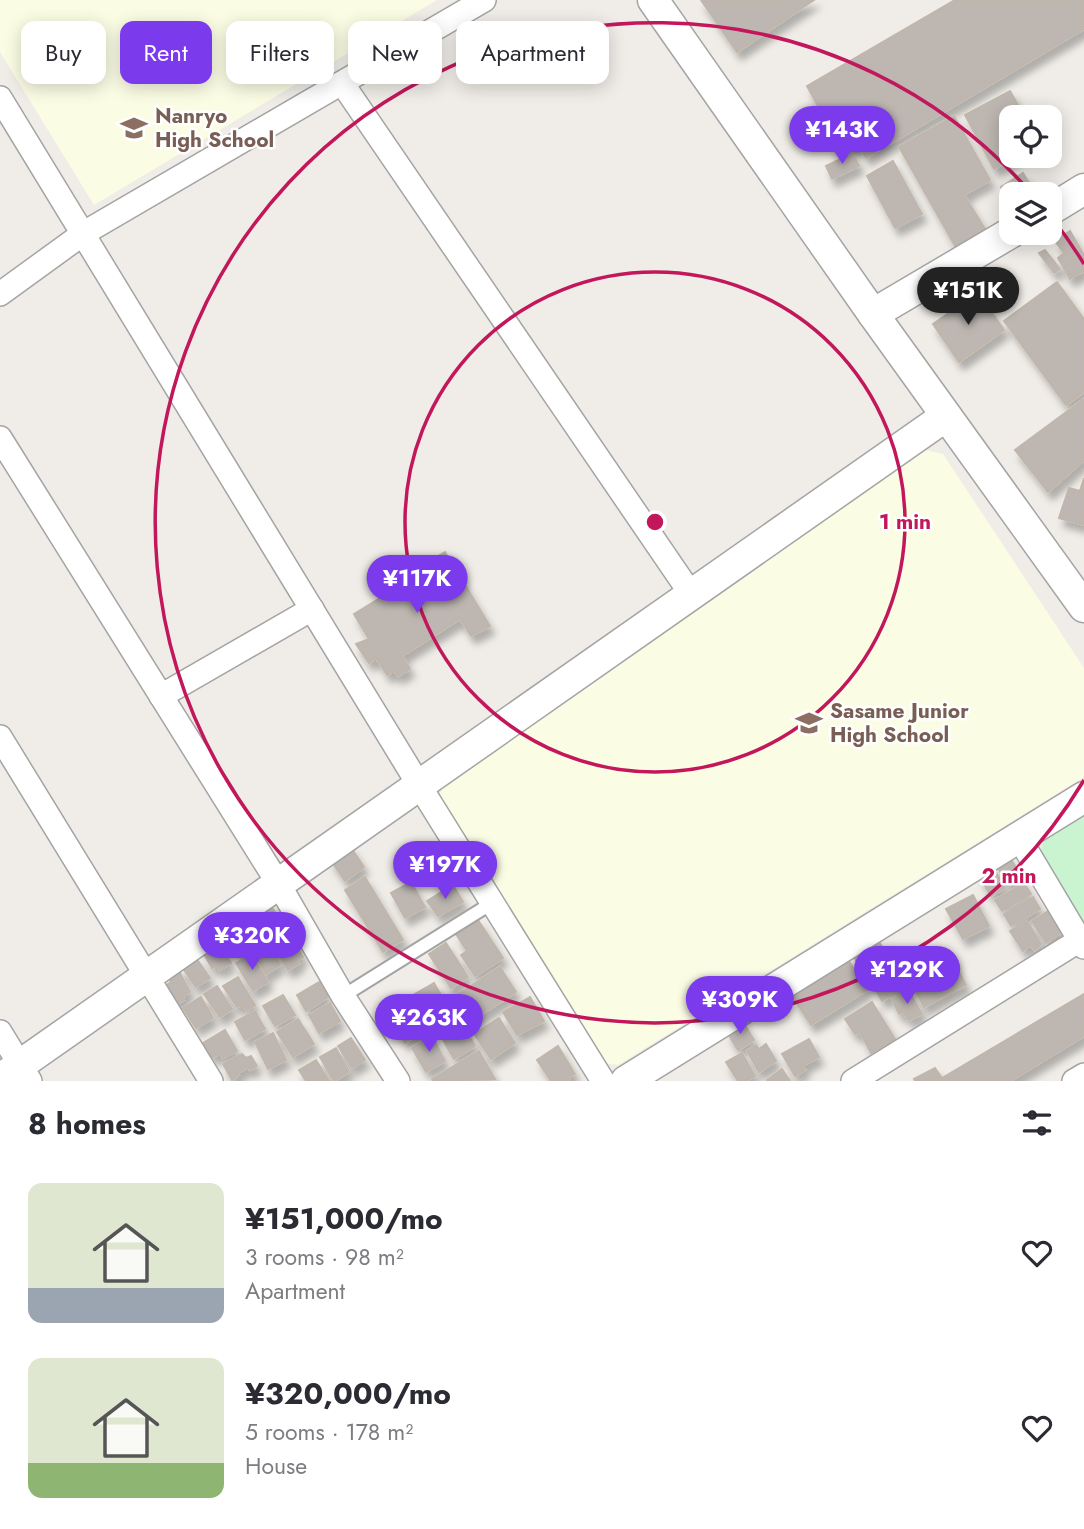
<!DOCTYPE html>
<html lang="en">
<head>
<meta charset="utf-8">
<style>
	body { margin:0; font-family:Jost,sans-serif; background:#f7f7f7; color:#2b2b33; height:100vh; display:flex; flex-direction:column; font-size:26px; white-space:nowrap }
	* { box-sizing:border-box; margin:0 }
	p { font-size:23px; color:#7c7c81 }
	.icon { flex:none; width:38px; height:38px; fill:none; stroke:currentColor; stroke-width:2; stroke-linecap:round; stroke-linejoin:round }
	.map { position:relative; height:1081px; overflow:hidden }
	.sheet { display:flex; flex-direction:column; background:#fff; flex:1 }
	.sheet>* { flex:none }
	.guide { position:absolute; left:21px; top:21px; width:700px; height:63px; display:flex; gap:14px }
	.controls { position:absolute; left:999px; top:105px; display:grid; gap:14px }
	.controls a { display:grid; place-items:center; width:63px; height:63px; border-radius:14px; background:#fff; box-shadow:0 4px 18px #0003; font-size:35px }
	.price { position:absolute; translate:-50% -60px; padding:0 16px; border-radius:24px; background:#7c3aed; color:#fff; font-size:23px; line-height:46px; filter:drop-shadow(0 2px 4px #0008) }
	.price::after { content:''; position:absolute; left:50%; top:42px; width:21px; height:16px; margin-left:-10px; background:inherit; clip-path:polygon(0 0,100% 0,50% 100%) }
	.price.active { background:#222; color:#fff }
	ul { padding:0; list-style:none }
	li { display:flex; align-items:center; gap:21px; height:175px; padding:0 28px }
	li span { display:grid; place-items:center; flex:none; width:196px; height:140px; border-radius:14px; color:#555 }
	li>.icon { margin-inline-start:auto }
	span .icon { width:84px; height:84px; fill:#fffc; stroke-width:1 }
	li b { font-size:30px }
	h2 { display:flex; justify-content:space-between; align-items:center; height:84px; padding:0 28px; font-size:30px }
	.pill { padding:0 24px; border-radius:14px; background:#fff; box-shadow:0 4px 18px #0003; font-size:24px; line-height:63px }
	.pill.active { background:#7c3aed; color:#fff }
	.map>svg:first-child { display:block }
	.education { fill:#fbfce4 }
	.park { fill:#caf4d0 }
	.building { fill:#bdb6b1; stroke:#c0b6ab; stroke-width:2; filter:url(#shadow) }
	.lines { fill:none; stroke-linecap:round; stroke-linejoin:round }
	.service-casing { stroke:#a4a4a4; stroke-width:16 }
	.minor-casing { stroke:#a4a4a4; stroke-width:26 }
	.tertiary-casing { stroke:#a4a4a4; stroke-width:33 }
	.service { stroke:#fff; stroke-width:12 }
	.minor { stroke:#fff; stroke-width:23 }
	.tertiary { stroke:#fff; stroke-width:30 }
	.ring { fill:none; stroke:#c2185b; stroke-width:3.5 }
	.labels { text-anchor:middle; dominant-baseline:central; stroke-width:5; stroke-linejoin:round; paint-order:stroke }
	.education-label { font-size:21px; font-weight:bold; fill:#785e54; stroke:#fff; text-anchor:start }
	.centre { fill:#c2185b; stroke:#fff; stroke-width:3.5 }
	.ring-label { font-size:21px; text-anchor:middle; font-weight:bold; fill:#c2185b; stroke:#fff; stroke-width:5; stroke-linejoin:round; paint-order:stroke }
</style>
</head>
<body>
<div class="map">
<svg width="1084" height="1081" viewBox="0 0 1084 1081">
	<defs>
		<filter id="shadow"><feDropShadow dx="4.5" dy="8" stdDeviation="3.5" flood-color="#0004"/></filter>
	</defs>
	<rect width="100%" height="100%" fill="#f0ede8"/>
	<g class="education">
		<path d="M 0,0 L 437,0 L 94,205 L 0,52 Z"/>
		<path d="M 926,450 L 943,454 L 1084,668 L 1084,777 L 618,1065 L 603,1063 L 439,796 L 443,787 Z"/>
	</g>
	<path class="park" d="M 1084,813 L 1084,922 L 1041,852 L 1043,839 Z"/>
	<g class="building">
		<path d="M 701,0 L 814,0 L 737,52 Z"/>
		<path d="M 955,0 L 1084,0 L 1084,29 L 866,158 L 859,146 L 844,153 L 807,86 Z"/>
		<path d="M 1010,91 L 1025,117 L 1012,117 L 1012,156 L 1018,156 L 994,169 L 965,115 Z"/>
		<path d="M 954,116 L 990,180 L 964,195 L 985,229 L 955,246 L 899,147 Z"/>
		<path d="M 853,153 L 859,166 L 832,179 L 826,166 Z"/>
		<path d="M 893,161 L 922,214 L 895,228 L 867,176 Z"/>
		<path d="M 1023,173 L 1036,194 L 1012,194 L 1012,205 L 1001,187 Z"/>
		<path d="M 1070,231 L 1084,255 L 1084,271 L 1070,279 L 1058,258 L 1064,253 L 1055,241 Z"/>
		<path d="M 1045,250 L 1060,269 L 1054,273 L 1039,253 Z"/>
		<path d="M 1057,282 L 1084,319 L 1084,392 L 1066,405 L 1004,321 Z"/>
		<path d="M 978,293 L 1004,330 L 959,362 L 933,324 Z"/>
		<path d="M 1084,399 L 1084,460 L 1048,492 L 1015,450 Z"/>
		<path d="M 1084,478 L 1084,525 L 1059,518 L 1069,488 L 1080,491 Z"/>
		<path d="M 445,552 L 490,626 L 471,636 L 460,619 L 402,656 L 410,669 L 398,676 L 394,671 L 387,675 L 376,658 L 369,663 L 356,644 L 369,639 L 354,614 L 427,569 L 425,564 Z"/>
		<path d="M 350,846 L 364,867 L 345,881 L 330,859 Z"/>
		<path d="M 1010,857 L 1022,878 L 1009,886 L 996,865 Z"/>
		<path d="M 993,867 L 1005,888 L 991,896 L 979,876 Z"/>
		<path d="M 365,877 L 403,940 L 383,952 L 345,890 Z"/>
		<path d="M 411,882 L 425,907 L 405,918 L 391,893 Z"/>
		<path d="M 1024,883 L 1031,894 L 1002,911 L 995,900 Z"/>
		<path d="M 453,885 L 463,902 L 438,916 L 427,901 Z"/>
		<path d="M 973,895 L 989,926 L 963,939 L 946,909 Z"/>
		<path d="M 1033,897 L 1040,909 L 1011,926 L 1004,914 Z"/>
		<path d="M 270,904 L 279,919 L 269,925 L 271,927 L 261,933 L 251,916 Z"/>
		<path d="M 1048,911 L 1062,931 L 1046,943 L 1032,921 Z"/>
		<path d="M 478,920 L 503,958 L 475,976 L 461,955 L 467,951 L 456,934 Z"/>
		<path d="M 1027,921 L 1041,944 L 1035,950 L 1030,945 L 1023,951 L 1010,931 Z"/>
		<path d="M 245,924 L 255,942 L 236,953 L 225,934 Z"/>
		<path d="M 291,937 L 303,957 L 297,961 L 299,964 L 288,970 L 273,946 L 280,941 L 283,943 Z"/>
		<path d="M 217,941 L 231,963 L 220,970 L 217,966 L 212,968 L 205,956 L 210,953 L 207,948 Z"/>
		<path d="M 446,943 L 468,977 L 451,988 L 429,954 Z"/>
		<path d="M 880,943 L 895,970 L 884,976 L 869,950 Z"/>
		<path d="M 268,945 L 280,965 L 266,974 L 254,953 Z"/>
		<path d="M 865,950 L 882,978 L 870,984 L 854,957 Z"/>
		<path d="M 251,954 L 268,982 L 253,991 L 236,963 Z"/>
		<path d="M 950,956 L 966,985 L 924,1007 L 909,979 Z"/>
		<path d="M 196,958 L 210,978 L 196,987 L 182,967 Z"/>
		<path d="M 849,961 L 867,990 L 811,1025 L 792,996 Z"/>
		<path d="M 500,967 L 516,992 L 471,1021 L 455,996 Z"/>
		<path d="M 178,969 L 190,992 L 183,996 L 184,1000 L 175,1005 L 165,986 L 171,982 L 167,976 Z"/>
		<path d="M 897,974 L 905,989 L 882,1001 L 874,986 Z"/>
		<path d="M 238,977 L 255,1005 L 247,1011 L 242,1005 L 237,1007 L 223,986 Z"/>
		<path d="M 319,982 L 328,997 L 306,1011 L 297,995 Z"/>
		<path d="M 434,983 L 445,1002 L 432,1009 L 435,1016 L 429,1020 L 413,995 Z"/>
		<path d="M 217,986 L 232,1009 L 220,1017 L 204,994 Z"/>
		<path d="M 909,991 L 922,1014 L 909,1020 L 903,1012 L 899,1014 L 892,1000 Z"/>
		<path d="M 1084,994 L 1084,1036 L 1010,1081 L 915,1081 L 914,1079 L 935,1068 L 942,1078 Z"/>
		<path d="M 283,995 L 295,1015 L 275,1026 L 263,1006 Z"/>
		<path d="M 201,997 L 213,1018 L 196,1028 L 183,1008 Z"/>
		<path d="M 530,997 L 544,1021 L 517,1035 L 503,1012 Z"/>
		<path d="M 872,1002 L 895,1039 L 871,1053 L 860,1032 L 855,1034 L 845,1019 Z"/>
		<path d="M 330,1003 L 340,1021 L 319,1033 L 309,1015 Z"/>
		<path d="M 255,1011 L 265,1029 L 245,1040 L 235,1022 Z"/>
		<path d="M 413,1011 L 425,1030 L 405,1043 L 393,1024 Z"/>
		<path d="M 456,1014 L 475,1046 L 454,1059 L 442,1038 L 447,1034 L 442,1026 Z"/>
		<path d="M 499,1018 L 515,1043 L 491,1059 L 474,1034 Z"/>
		<path d="M 298,1019 L 314,1044 L 293,1057 L 277,1032 Z"/>
		<path d="M 743,1022 L 754,1040 L 738,1050 L 727,1032 Z"/>
		<path d="M 225,1030 L 237,1051 L 223,1058 L 220,1054 L 212,1057 L 203,1043 Z"/>
		<path d="M 273,1033 L 286,1060 L 268,1069 L 255,1042 Z"/>
		<path d="M 432,1036 L 445,1061 L 426,1072 L 412,1048 Z"/>
		<path d="M 351,1038 L 365,1060 L 352,1068 L 338,1046 Z"/>
		<path d="M 809,1039 L 819,1057 L 802,1066 L 805,1070 L 795,1076 L 782,1054 Z"/>
		<path d="M 766,1044 L 776,1061 L 759,1072 L 747,1051 L 756,1045 L 759,1049 Z"/>
		<path d="M 558,1046 L 575,1074 L 568,1077 L 570,1081 L 551,1081 L 537,1060 Z"/>
		<path d="M 336,1048 L 349,1072 L 334,1081 L 320,1057 Z"/>
		<path d="M 479,1051 L 495,1079 L 433,1081 L 432,1079 Z"/>
		<path d="M 742,1053 L 755,1076 L 746,1081 L 738,1081 L 726,1062 Z"/>
		<path d="M 242,1054 L 246,1058 L 251,1056 L 257,1066 L 250,1070 L 248,1067 L 238,1073 L 239,1075 L 232,1080 L 223,1064 Z"/>
		<path d="M 316,1060 L 329,1081 L 306,1081 L 299,1070 Z"/>
		<path d="M 782,1069 L 790,1081 L 767,1081 L 767,1080 Z"/>
	</g>
	<g class="lines">
		<defs>
			<path id="service" d="M 343,996 L 492,903"/>
			<g id="minor">
				<path d="M 342,83 L 691,594"/>
				<path d="M 0,98 L 419,785 L 603,1081"/>
				<path d="M 0,294 L 84,233 L 484,0"/>
				<path d="M 0,438 L 278,883 L 343,996 L 398,1081"/>
				<path d="M 161,696 L 312,609"/>
				<path d="M 0,737 L 211,1081"/>
				<path d="M 1019,838 L 1084,947"/>
				<path d="M 0,1032 L 30,1081"/>
				<path d="M 853,1081 L 1080,940"/>
				<path d="M 1074,1081 L 1084,1075"/>
			</g>
			<g id="tertiary">
				<path d="M 653,0 L 873,314 L 1084,607"/>
				<path d="M 1050,210 L 1084,189"/>
				<path d="M 873,314 L 1012,232"/>
				<path d="M 0,1079 L 946,416"/>
				<path d="M 626,1081 L 1084,797"/>
			</g>
		</defs>
		<use href="#service" class="service-casing"/>
		<use href="#minor" class="minor-casing"/>
		<use href="#tertiary" class="tertiary-casing"/>
		<use href="#service" class="service"/>
		<use href="#minor" class="minor"/>
		<use href="#tertiary" class="tertiary"/>
	</g>
	<g class="ring">
		<circle cx="655" cy="522" r="250"/>
		<path d="M1084 780A500 500 0 1 1 1032 194M1052 218A500 500 0 0 1 1084 264"/>
	</g>
	<defs>
		<symbol id="school-bare" viewBox="-9 -9 18 18"><path d="M0-5L7-2L0 1L-7-2ZM-4 1L0 2.5L4 1V4Q0 6-4 4Z" fill="#8d6e63" stroke="#fff" stroke-width="2.5" paint-order="stroke"/></symbol>
	</defs>
	<g fill-rule="evenodd">
		<use href="#school-bare" x="115" y="109" width="38" height="38"/>
		<use href="#school-bare" x="790" y="704" width="38" height="38"/>
	</g>
	<g class="labels">
		<g class="education-label">
			<text x="155" y="116">Nanryo<tspan x="155" dy="24">High School</tspan></text>
			<text x="830" y="711">Sasame Junior<tspan x="830" dy="24">High School</tspan></text>
		</g>
	</g>
	<circle cx="655" cy="522" r="10" class="centre"/>
	<g class="ring-label">
		<text x="905" y="529">1 min</text>
		<text x="1009" y="883">2 min</text>
	</g>
</svg>
<div class="controls">
<a><svg class="icon" aria-label="locate" viewBox="0 0 24 24"><circle cx="12" cy="12" r="6"/><path d="M12 2v4M12 18v4M2 12h4M18 12h4"/></svg></a>
<a><svg class="icon" aria-label="layers" viewBox="0 0 24 24"><path d="M12 4l9 5-9 5-9-5zM3 14l9 5 9-5"/></svg></a>
</div>
<b class="price" style="left:842px;top:166px">¥143K</b>
<b class="price active" style="left:968px;top:327px">¥151K</b>
<b class="price" style="left:417px;top:615px">¥117K</b>
<b class="price" style="left:445px;top:901px">¥197K</b>
<b class="price" style="left:252px;top:972px">¥320K</b>
<b class="price" style="left:907px;top:1006px">¥129K</b>
<b class="price" style="left:740px;top:1036px">¥309K</b>
<b class="price" style="left:429px;top:1054px">¥263K</b>
<div class="guide">
<a class="pill">Buy</a>
<a class="pill active">Rent</a>
<a class="pill">Filters</a>
<a class="pill">New</a>
<a class="pill">Apartment</a>
</div>
</div>
<section class="sheet">
<h2>8 homes<svg class="icon" aria-label="filters" viewBox="0 0 24 24"><path d="M4 7h16M4 17h16"/><circle cx="9" cy="7" r="2"/><circle cx="15" cy="17" r="2"/></svg></h2>
<ul>
<li><span style="background:linear-gradient(#dfe7d0 75%,#9aa5b1 0)"><svg class="icon" aria-label="home" viewBox="0 0 24 24"><path d="M3 11l9-7 9 7M6 9v11h12V9"/></svg></span><div><b>¥151,000/mo</b><p>3 rooms · 98 m²</p><p>Apartment</p></div><svg class="icon" aria-label="heart" viewBox="0 0 24 24"><path d="M12 20l-8-8c-3-5 5-10 8-4 3-6 11-1 8 4z"/></svg></li>
<li><span style="background:linear-gradient(#dfe7d0 75%,#8fb573 0)"><svg class="icon" aria-label="home" viewBox="0 0 24 24"><path d="M3 11l9-7 9 7M6 9v11h12V9"/></svg></span><div><b>¥320,000/mo</b><p>5 rooms · 178 m²</p><p>House</p></div><svg class="icon" aria-label="heart" viewBox="0 0 24 24"><path d="M12 20l-8-8c-3-5 5-10 8-4 3-6 11-1 8 4z"/></svg></li>
</ul>
</section>
</body>
</html>
